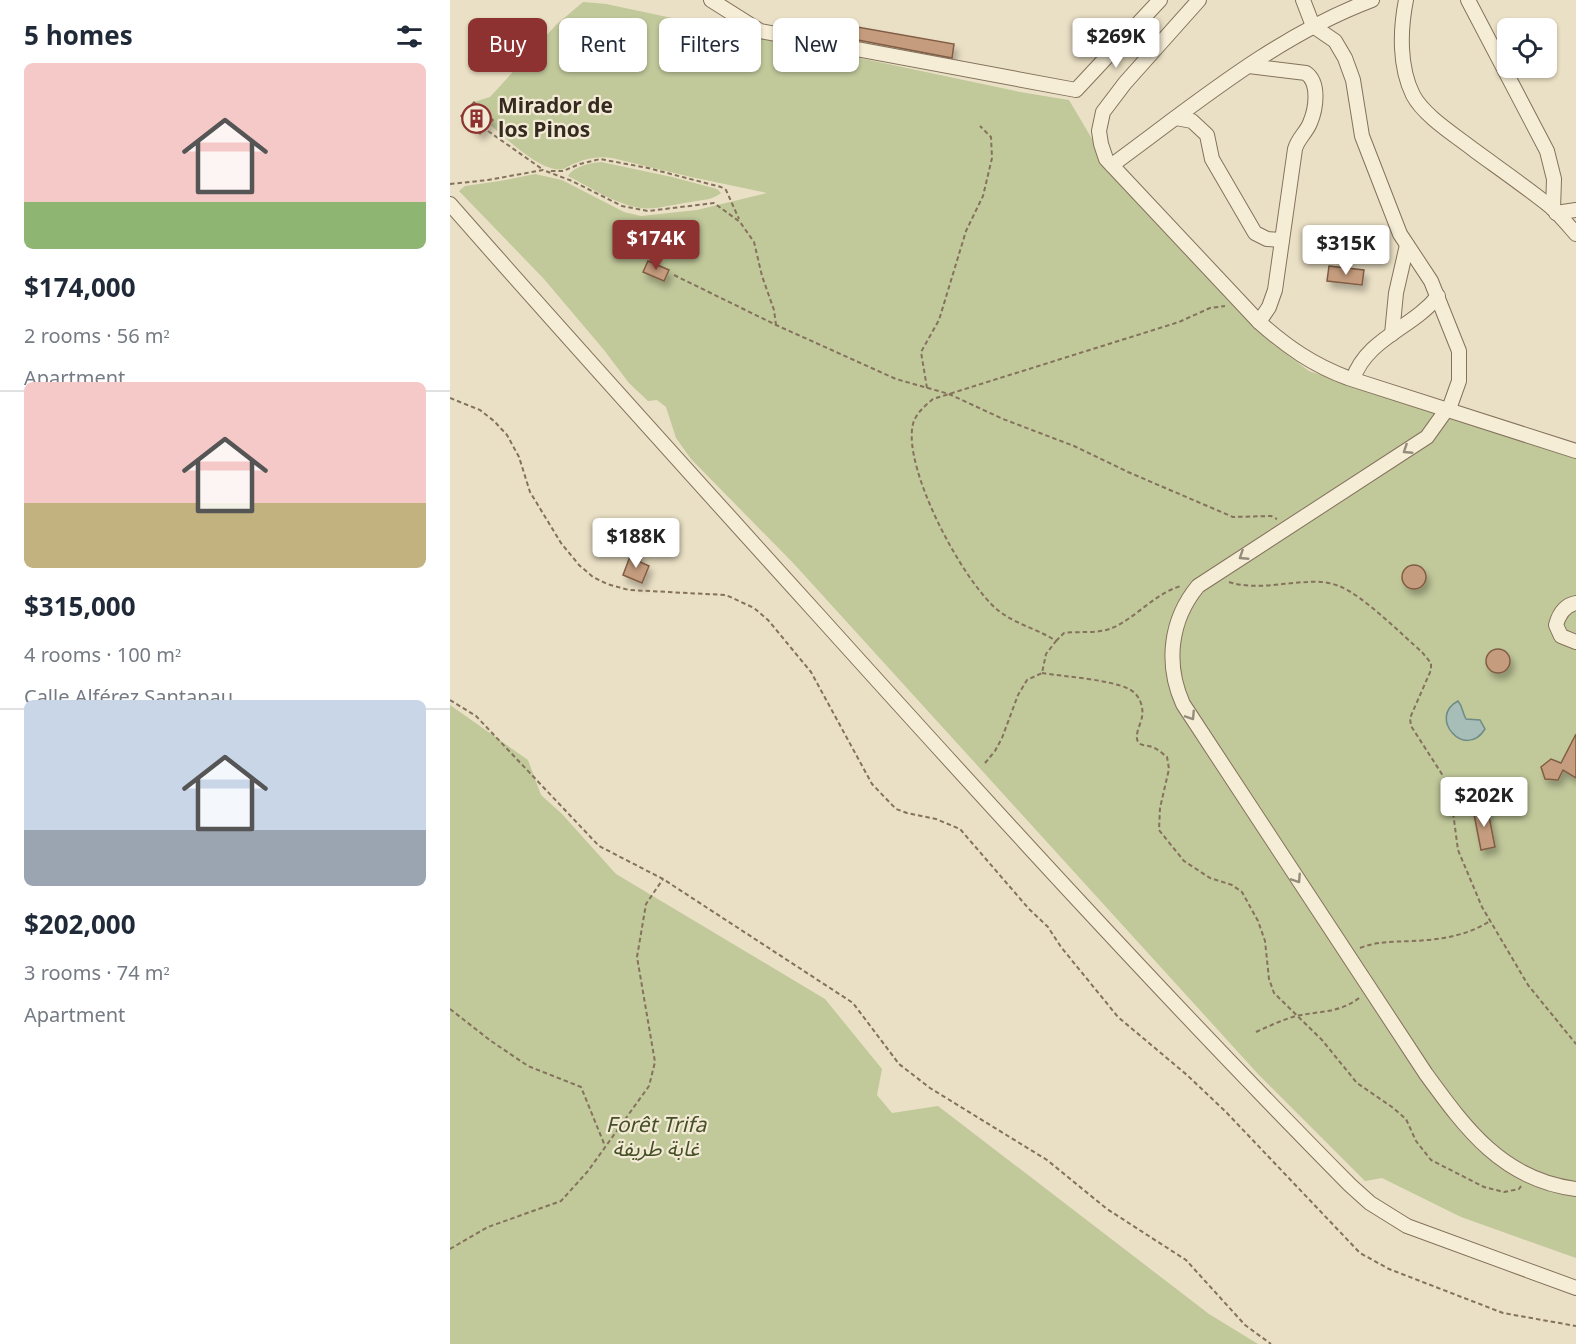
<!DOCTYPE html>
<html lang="en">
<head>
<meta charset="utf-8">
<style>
	body { margin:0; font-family:Georgia,"Noto Sans Arabic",serif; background:#f2f2f3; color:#1f2937; height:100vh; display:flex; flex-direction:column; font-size:22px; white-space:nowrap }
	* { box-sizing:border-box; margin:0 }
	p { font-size:20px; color:#747a83 }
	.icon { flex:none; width:33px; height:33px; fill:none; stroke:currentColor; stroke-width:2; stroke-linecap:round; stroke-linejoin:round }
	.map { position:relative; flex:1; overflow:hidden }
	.sheet { display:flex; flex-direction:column; background:#fff; width:450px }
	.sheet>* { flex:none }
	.banner { position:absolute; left:18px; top:18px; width:570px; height:54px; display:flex; gap:12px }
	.buttons { position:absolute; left:1047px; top:18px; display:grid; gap:12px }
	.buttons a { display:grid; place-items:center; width:60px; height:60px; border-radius:9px; background:#fff; box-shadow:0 2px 4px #0004; font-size:30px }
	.price { position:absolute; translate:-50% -51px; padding:0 14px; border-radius:6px; background:#fff; color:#222; font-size:20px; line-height:39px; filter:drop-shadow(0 2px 3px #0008) }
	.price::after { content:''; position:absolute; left:50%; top:36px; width:18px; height:14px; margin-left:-9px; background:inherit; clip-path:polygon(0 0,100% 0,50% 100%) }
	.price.on { background:#8e3231; color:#fff }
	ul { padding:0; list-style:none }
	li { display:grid; align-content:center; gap:12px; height:318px; padding:0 24px }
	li+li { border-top:2px solid #e0e1e3 }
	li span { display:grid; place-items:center; height:186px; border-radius:9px; color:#555 }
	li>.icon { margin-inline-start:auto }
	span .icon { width:108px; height:108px; fill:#fffc; stroke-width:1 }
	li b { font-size:26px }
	h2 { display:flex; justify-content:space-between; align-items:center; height:72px; padding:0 24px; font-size:26px }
	.pill { padding:0 21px; border-radius:9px; background:#fff; box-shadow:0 2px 4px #0004; font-size:21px; line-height:54px }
	.pill.on { background:#8e3231; color:#fff }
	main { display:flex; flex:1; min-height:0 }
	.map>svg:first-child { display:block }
	.green { fill:#c1c89a }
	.water { fill:#a6beb7; stroke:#6e8b85; stroke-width:1.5 }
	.building { fill:#c59d7e; stroke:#815d44; stroke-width:1.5; filter:url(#shadow) }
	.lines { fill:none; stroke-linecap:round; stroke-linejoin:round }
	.minor-casing { stroke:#84725c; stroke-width:16 }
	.path { stroke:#84725c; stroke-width:2; stroke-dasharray:4.5 3; stroke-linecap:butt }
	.minor { stroke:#f6edd7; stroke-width:14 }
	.oneway { stroke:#968c7b }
	.labels { text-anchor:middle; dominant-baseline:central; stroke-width:4.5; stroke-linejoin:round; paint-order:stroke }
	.poi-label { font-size:21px; font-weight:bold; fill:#352a1f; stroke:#f2ead4; text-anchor:start }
	.park-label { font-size:21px; font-style:italic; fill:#455027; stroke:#f2ead4 }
</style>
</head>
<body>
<main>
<section class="sheet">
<h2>5 homes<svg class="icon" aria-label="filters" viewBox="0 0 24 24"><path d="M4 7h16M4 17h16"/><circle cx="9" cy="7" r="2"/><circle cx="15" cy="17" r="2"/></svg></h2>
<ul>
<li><span style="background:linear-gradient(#f6c9c9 75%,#8fb573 0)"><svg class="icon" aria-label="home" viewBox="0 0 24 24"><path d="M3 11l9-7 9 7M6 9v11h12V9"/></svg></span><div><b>$174,000</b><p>2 rooms · 56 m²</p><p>Apartment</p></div></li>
<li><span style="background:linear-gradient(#f6c9c9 65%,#c2b280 0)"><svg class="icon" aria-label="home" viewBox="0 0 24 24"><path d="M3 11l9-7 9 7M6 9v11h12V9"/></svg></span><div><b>$315,000</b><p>4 rooms · 100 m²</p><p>Calle Alférez Santapau</p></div></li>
<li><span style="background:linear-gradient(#c9d6e8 70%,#9aa5b1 0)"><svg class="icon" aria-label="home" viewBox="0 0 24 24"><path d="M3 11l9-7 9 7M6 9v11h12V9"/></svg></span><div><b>$202,000</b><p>3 rooms · 74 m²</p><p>Apartment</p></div></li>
</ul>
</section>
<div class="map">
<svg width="1126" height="1344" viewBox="0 0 1126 1344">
	<defs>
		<filter id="shadow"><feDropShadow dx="3.5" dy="6" stdDeviation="3" flood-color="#0004"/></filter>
	</defs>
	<rect width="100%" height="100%" fill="#eae0c5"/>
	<g class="green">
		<path d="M 133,2 L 156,4 L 570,92 L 619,100 L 645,144 L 793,313 L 824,345 L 859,371 L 1126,457 L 1126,1258 L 1011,1217 L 932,1178 L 915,1181 L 808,1074 L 345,565 L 241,459 L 226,438 L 216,407 L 207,400 L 198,401 L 179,383 L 154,350 L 94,279 L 9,191 L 15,186 L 50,181 L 85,174 L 112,180 L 174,212 L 191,216 L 247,210 L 317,193 L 241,177 L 162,158 C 150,156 137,158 126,163 C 121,164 117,168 113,169 C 92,174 55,137 39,124 L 43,120 L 24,102 L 40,97 L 106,25 Z"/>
		<path d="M 151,162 L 222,177 L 267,189 L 271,193 C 263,200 251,200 241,202 C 225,204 206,210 190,208 C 165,204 140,187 118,176 C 124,166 140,163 151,162 Z"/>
		<path d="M 0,705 L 78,760 L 91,795 L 112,814 L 166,874 L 375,999 L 432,1069 L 427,1095 L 442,1113 L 488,1106 L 759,1314 L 808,1344 L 0,1344 Z"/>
	</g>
	<path class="water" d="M 1008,701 C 1013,707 1012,712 1016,719 L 1030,720 L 1035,729 C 1015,761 977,717 1008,701 Z"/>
	<g class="building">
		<path d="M 373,21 L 504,44 L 502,58 L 371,33 Z"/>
		<path d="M 24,102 L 43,120 L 30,134 L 11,116 Z"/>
		<path d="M 198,261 L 219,270 L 214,281 L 193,272 Z"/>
		<path d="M 879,266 L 914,270 L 912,285 L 877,281 Z"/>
		<path d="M 181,554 L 192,558 L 190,562 L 199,566 L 192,583 L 173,575 Z"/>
		<circle cx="964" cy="577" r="12"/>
		<circle cx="1048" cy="661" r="12"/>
		<path d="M 1126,734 L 1126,778 L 1113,770 L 1108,780 L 1095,779 L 1091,767 L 1101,759 L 1111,763 Z"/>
		<path d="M 1037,806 L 1045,847 L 1031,850 L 1023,809 Z"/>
	</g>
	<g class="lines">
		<defs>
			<g id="minor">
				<path d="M 261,0 L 310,31 L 626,90 L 710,0"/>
				<path d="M 749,0 L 675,83 L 653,112 L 649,131 L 651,144 L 656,159 L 809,322 C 837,347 863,365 898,378 L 1126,451"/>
				<path d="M 853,0 L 863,26 L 885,41 L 895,58 L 903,80 L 912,136 L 950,234 L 981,281 L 1009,351 L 1009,381 L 999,409"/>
				<path d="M 956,0 C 950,30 949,67 963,95 C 974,116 1005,135 1024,150 C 1050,169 1076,187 1101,207 C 1110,215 1118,225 1126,234"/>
				<path d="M 1018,0 L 1097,151 L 1104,179 L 1103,209"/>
				<path d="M 799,66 L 856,73 C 870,83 866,109 860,123 C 856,133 848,138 845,149 L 825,290 L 819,307 L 809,322"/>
				<path d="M 726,118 L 742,121 L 757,135 L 762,159 L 805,233 L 817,239 L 832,240"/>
				<path d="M 662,165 C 744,105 826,36 922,0"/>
				<path d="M 0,204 C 122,343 246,480 370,617 C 543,809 718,1001 900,1185 L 920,1203 L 957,1226 L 1126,1288"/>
				<path d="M 1106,213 L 1126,210"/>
				<path d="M 942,334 L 946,293 L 957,245"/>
				<path d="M 903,379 C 917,338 963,328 988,296"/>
				<path d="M 997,409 L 977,437 L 748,586 C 720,620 715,664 733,704 L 976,1074 C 1016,1129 1053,1180 1126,1189"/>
				<path d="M 1126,603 C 1115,605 1109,614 1106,625 L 1111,636 L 1126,642"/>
			</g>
		</defs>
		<use href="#minor" class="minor-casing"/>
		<g class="path">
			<path d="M 38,131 L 92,169"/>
			<path d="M 101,171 L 113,171 L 130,164 L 150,159 L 198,168 L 271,187 L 276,190 L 289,219"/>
			<path d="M 0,184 L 38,180 L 93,170 L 122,181 L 172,206 L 198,211 L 264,203 L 290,222 L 304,242 L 312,276 L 324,310 L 326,325"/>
			<path d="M 224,275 L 326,325 L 446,379 L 499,394 L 553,419 L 624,446 L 678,472 L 783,517 L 821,516 L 827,519"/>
			<path d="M 477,388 L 471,352 L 489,320 L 516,231 L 533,196 L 542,158 L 541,137 L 530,126"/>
			<path d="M 0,398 L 30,410 L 44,421 L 57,435 L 69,457 L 80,492 L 111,543 L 129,565 L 143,577 L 157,584 L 179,590 L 276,595 L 304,608 L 318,620 L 361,672 L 422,784 L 446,809 L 457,813 L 486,819 L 510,829 L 579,909 L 598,927 L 611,947 L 668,1017 L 737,1075 L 776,1112 L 910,1253 L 939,1269 L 1053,1313 L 1126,1326"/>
			<path d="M 779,582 C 804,590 831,583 857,582 C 867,581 879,582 889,586 C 914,596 951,634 972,652 L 981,663 L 981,670 L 960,718 L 961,726 L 997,782 L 1000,790 L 1008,850 L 1032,907 L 1078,985 L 1126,1044"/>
			<path d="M 606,641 L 614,633 C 629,631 648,634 662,628 C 686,618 705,593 731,586"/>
			<path d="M 592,673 C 616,677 658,679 679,689 C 689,694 694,706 692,717 C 691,724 683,737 689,743 C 692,746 698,745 702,747 C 708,749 713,754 717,757 L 719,769 L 710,808 L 709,830 L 734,861 L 760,878 L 782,885 L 792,892 L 808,921 L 815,941 L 819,979 L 824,993 L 872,1040 L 907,1083 L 942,1107 L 956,1119 L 966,1141 L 981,1160 L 1034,1187 L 1054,1192 L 1069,1189 L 1071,1186"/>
			<path d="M 0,700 L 26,716 L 149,846 L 213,879 L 403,1003 L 449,1064 L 480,1088 L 597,1160 L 657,1209 L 736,1260 L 795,1325 L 821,1344"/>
			<path d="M 535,763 L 545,751 L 552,738 L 568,695 L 577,680 L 592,673 L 596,654 L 606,641 C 588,629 567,625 549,611 C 514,584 452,468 463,424 C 466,413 475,406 483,399 L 729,322 L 760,308 L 775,306"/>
			<path d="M 910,948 C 928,941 943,942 962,941 C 989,940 1017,936 1040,921"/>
			<path d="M 0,1009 L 41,1041 L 78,1066 L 131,1087 L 155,1146"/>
			<path d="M 806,1032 C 819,1026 832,1020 846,1016 C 869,1011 890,1013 909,998"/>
			<path d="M 0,1249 L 38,1227 L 111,1201 L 138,1171 L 199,1086 L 205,1062 L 187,957 L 196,904 L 213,879"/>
		</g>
		<use href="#minor" class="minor"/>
	</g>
	<defs><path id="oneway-chevron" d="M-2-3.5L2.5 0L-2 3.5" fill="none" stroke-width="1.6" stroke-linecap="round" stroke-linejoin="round" transform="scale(1.5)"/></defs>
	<g class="oneway">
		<use href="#oneway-chevron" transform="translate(957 450) rotate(147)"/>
		<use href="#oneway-chevron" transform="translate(793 556) rotate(147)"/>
		<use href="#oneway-chevron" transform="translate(741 716) rotate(57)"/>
		<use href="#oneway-chevron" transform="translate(847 879) rotate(57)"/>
	</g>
	<defs>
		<symbol id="building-ring" viewBox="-11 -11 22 22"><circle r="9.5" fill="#f2ead4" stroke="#8e3231" stroke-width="1.5"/><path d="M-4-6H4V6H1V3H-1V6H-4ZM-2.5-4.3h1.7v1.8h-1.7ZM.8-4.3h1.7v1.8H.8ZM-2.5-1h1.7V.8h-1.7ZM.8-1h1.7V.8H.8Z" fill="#8e3231"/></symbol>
	</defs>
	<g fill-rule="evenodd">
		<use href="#building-ring" x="10" y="102" width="33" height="33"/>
	</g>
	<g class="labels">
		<g class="poi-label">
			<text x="48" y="106">Mirador de<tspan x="48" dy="24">los Pinos</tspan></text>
		</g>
		<g class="park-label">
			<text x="206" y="1125">Forêt Trifa<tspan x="206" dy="24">غابة طريفة</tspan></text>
		</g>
	</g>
</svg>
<div class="buttons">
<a><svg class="icon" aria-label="locate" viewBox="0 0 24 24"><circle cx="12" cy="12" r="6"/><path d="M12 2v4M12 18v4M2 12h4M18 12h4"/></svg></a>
</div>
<b class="price" style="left:666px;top:69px">$269K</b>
<b class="price on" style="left:206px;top:271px">$174K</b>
<b class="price" style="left:896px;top:276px">$315K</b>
<b class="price" style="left:186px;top:569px">$188K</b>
<b class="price" style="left:1034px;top:828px">$202K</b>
<div class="banner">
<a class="pill on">Buy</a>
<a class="pill">Rent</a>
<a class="pill">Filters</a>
<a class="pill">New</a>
</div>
</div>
</main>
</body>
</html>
